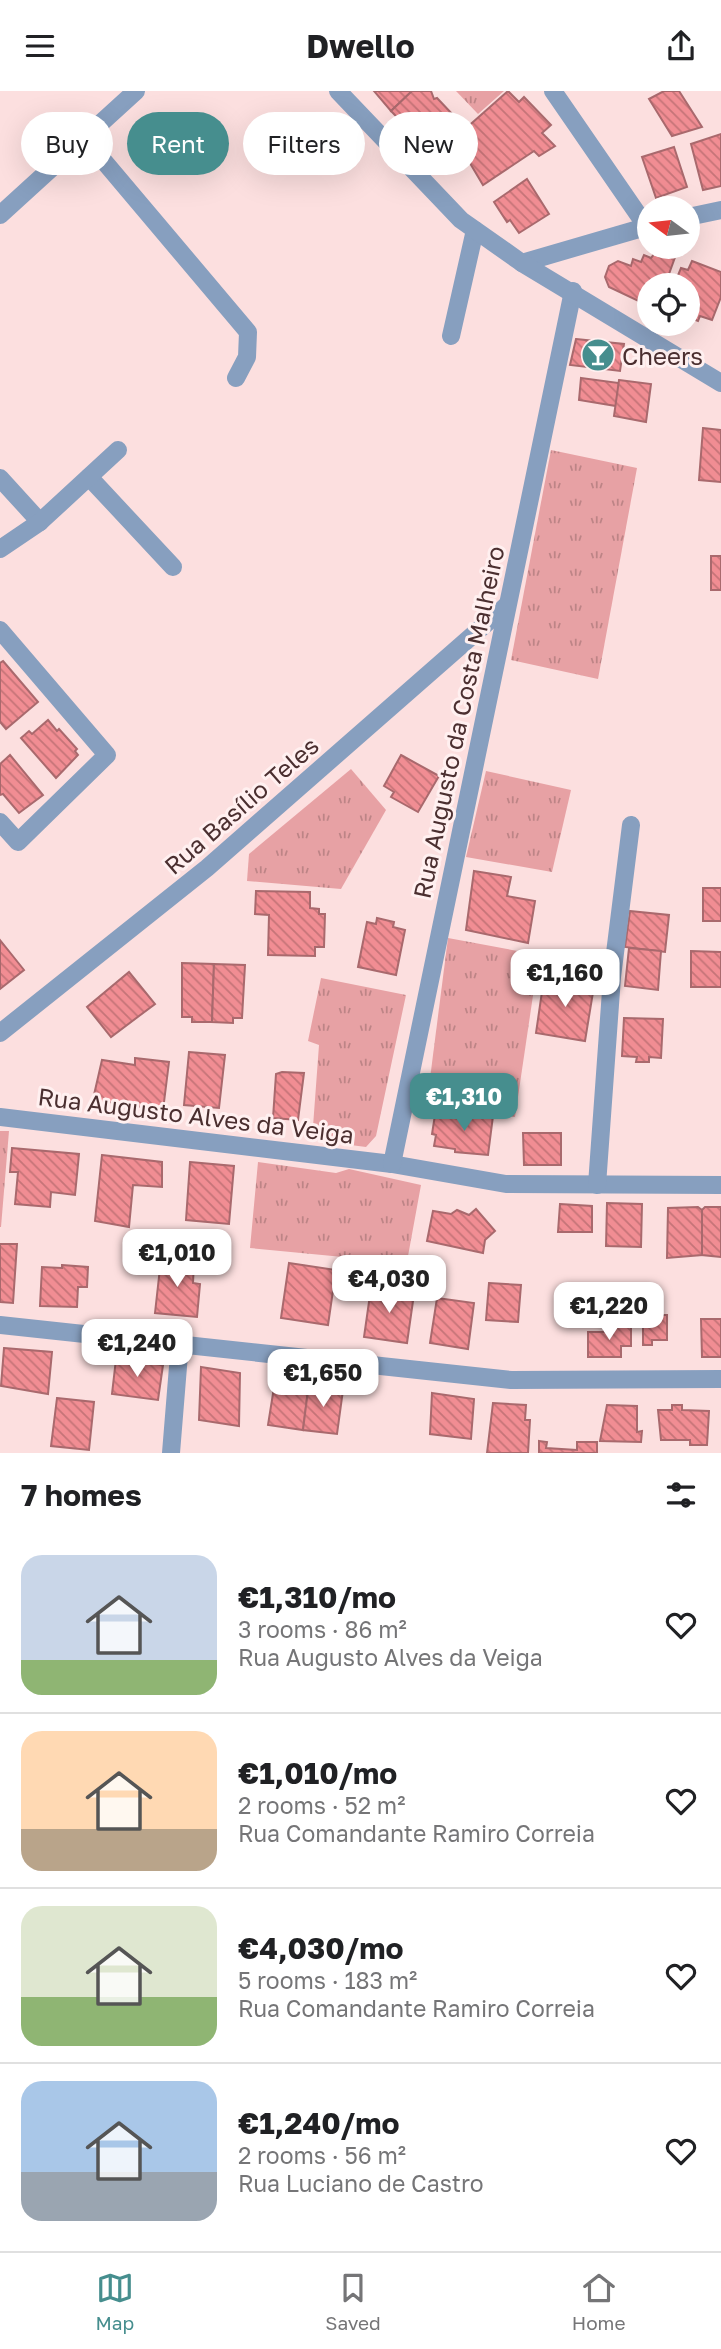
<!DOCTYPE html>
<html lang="en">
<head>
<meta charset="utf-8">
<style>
	body { margin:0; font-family:"Golos Text",sans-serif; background:#f2f2f2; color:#202124; height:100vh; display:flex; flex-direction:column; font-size:26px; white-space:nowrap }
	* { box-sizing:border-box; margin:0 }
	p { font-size:23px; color:#757577 }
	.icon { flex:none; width:38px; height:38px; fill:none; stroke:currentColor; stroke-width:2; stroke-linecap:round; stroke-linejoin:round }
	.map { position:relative; height:1362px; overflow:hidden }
	.sheet { display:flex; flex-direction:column; background:#fff; flex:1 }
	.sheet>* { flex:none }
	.guide { position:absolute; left:21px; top:21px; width:679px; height:63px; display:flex; gap:14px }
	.needle { width:46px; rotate:285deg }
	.fabs { position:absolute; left:637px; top:105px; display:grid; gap:14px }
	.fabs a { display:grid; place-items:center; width:63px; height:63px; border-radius:50%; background:#fff; box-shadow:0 7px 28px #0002; font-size:35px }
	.price { position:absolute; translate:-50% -60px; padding:0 16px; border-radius:14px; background:#fff; color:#222; font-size:23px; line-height:46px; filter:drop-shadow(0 2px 4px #0008) }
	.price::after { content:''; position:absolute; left:50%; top:42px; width:21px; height:16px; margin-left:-10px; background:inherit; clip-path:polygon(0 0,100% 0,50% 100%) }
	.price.on { background:#468e8e; color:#fff }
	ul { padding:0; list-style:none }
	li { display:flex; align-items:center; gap:21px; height:175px; padding:0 21px }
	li+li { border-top:2px solid #e0e0e0 }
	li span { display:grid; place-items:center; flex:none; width:196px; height:140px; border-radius:21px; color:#555 }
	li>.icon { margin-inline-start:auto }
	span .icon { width:84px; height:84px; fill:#fffc; stroke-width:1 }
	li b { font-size:30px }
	h2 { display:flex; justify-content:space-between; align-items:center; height:84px; padding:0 21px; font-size:30px }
	.chip { padding:0 24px; border-radius:32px; background:#fff; box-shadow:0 7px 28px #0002; font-size:24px; line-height:63px }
	.chip.on { background:#468e8e; color:#fff }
	header { display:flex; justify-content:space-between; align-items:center; height:91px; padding:0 21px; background:#fff; font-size:32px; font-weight:700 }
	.tabs { display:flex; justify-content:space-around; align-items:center; height:98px; border-top:2px solid #e0e0e0; background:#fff; font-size:19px; color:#757577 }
	.tabs a { display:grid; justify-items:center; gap:4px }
	.tabs .on { color:#468e8e }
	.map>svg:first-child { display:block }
	.grass { fill:url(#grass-tufts) }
	.building { fill:url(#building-back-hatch); stroke:#a9696d; stroke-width:2 }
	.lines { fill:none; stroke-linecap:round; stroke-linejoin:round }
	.minor { stroke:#879fbf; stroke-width:18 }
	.tertiary { stroke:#879fbf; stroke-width:18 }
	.labels { text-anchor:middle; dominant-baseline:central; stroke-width:6; stroke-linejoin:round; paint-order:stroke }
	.poi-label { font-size:24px; fill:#4b2f30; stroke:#fff0f0; text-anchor:start }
	.street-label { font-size:24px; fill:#4b2f30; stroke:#fff0f0 }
</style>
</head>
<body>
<header><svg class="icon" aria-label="menu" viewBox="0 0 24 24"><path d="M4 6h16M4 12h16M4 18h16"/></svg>Dwello<svg class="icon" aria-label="share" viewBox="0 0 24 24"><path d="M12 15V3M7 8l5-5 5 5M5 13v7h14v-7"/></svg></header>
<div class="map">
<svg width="721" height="1362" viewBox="0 0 721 1362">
	<defs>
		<pattern id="grass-tufts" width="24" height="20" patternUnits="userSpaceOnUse" patternTransform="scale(1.75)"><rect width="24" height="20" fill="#e7a1a4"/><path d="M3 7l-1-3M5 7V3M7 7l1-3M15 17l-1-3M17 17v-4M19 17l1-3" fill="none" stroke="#bd8486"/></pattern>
		<pattern id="building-back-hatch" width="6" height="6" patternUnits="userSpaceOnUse" patternTransform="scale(1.75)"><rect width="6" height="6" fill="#f18d93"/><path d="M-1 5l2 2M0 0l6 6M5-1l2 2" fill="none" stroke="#c57478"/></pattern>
	</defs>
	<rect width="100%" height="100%" fill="#fcdfdf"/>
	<g class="grass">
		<path d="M 456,0 L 504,0 L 478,23 Z"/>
		<path d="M 551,359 L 637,377 L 598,588 L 511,569 Z"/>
		<path d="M 351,678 L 386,719 L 341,798 L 247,790 L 249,763 Z"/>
		<path d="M 486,680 L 571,699 L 552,781 L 466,766 Z"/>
		<path d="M 448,847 L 539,864 L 515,1026 L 427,1011 Z"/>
		<path d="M 321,887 L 406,904 L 376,1045 L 366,1056 L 312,1049 L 319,954 L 308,950 Z"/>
		<path d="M 0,1040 L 9,1040 L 1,1136 L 0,1136 Z"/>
		<path d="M 258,1071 L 336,1082 L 349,1078 L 421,1094 L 406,1176 L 385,1170 L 250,1157 Z"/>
	</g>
	<g class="building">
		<path d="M 374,0 L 412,0 L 391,20 Z"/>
		<path d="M 412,0 L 431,0 L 434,8 L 437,7 L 454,25 L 434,43 L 431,40 L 420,50 L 391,20 Z"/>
		<path d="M 508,0 L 519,11 L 524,6 L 551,34 L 542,42 L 555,55 L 539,65 L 534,60 L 483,94 L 455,47 Z"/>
		<path d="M 664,0 L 679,0 L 702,36 L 672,45 L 649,8 Z"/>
		<path d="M 721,43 L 721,95 L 703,99 L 691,53 Z"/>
		<path d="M 674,56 L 687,96 L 656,107 L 642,66 Z"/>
		<path d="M 527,88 L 549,123 L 519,142 L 510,129 L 507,131 L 494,111 Z"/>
		<path d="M 660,156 L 678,158 L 665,194 L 649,194 L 649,215 L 609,196 L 605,186 L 609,175 L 618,170 L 631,175 L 633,168 L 641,171 L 644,164 L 651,167 Z"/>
		<path d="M 692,170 L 721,181 L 721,206 L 712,229 L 700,225 L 698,230 L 688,226 L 688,194 L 674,194 L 681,177 L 688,179 Z"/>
		<path d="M 576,248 L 624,253 L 620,280 L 570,274 Z"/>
		<path d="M 581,287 L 619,292 L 616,315 L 579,309 Z"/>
		<path d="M 619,289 L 651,293 L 646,331 L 614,325 Z"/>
		<path d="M 703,337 L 721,339 L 721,391 L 699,389 Z"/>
		<rect x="711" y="465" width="10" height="34"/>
		<path d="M 3,570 L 38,611 L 6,638 L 0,631 L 0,572 Z"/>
		<path d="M 48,629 L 57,640 L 59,638 L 77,658 L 75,660 L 78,664 L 56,687 L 21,647 L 29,640 L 32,643 Z"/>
		<path d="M 10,664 L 43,704 L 19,722 L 3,703 L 0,704 L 0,673 Z"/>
		<path d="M 401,664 L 439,685 L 418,721 L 391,706 L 394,701 L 384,695 Z"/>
		<path d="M 474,780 L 511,786 L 507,805 L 535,810 L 528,852 L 466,839 Z"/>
		<rect x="703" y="797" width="18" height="33"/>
		<path d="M 256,800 L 310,801 L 310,817 L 319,818 L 319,823 L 325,823 L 324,856 L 315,856 L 315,865 L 268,864 L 269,824 L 255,823 Z"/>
		<path d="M 630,820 L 669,824 L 665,861 L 625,856 Z"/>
		<path d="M 377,827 L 394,831 L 393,836 L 405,839 L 396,884 L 358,876 L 367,831 L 376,833 Z"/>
		<path d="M 0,849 L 24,879 L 0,898 Z"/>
		<path d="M 629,857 L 661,860 L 658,899 L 625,895 Z"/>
		<path d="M 691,860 L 721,861 L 721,896 L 691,896 Z"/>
		<path d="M 182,872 L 214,873 L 212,931 L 192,931 L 192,926 L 182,926 Z"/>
		<path d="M 214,873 L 245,874 L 242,927 L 233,927 L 233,932 L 212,931 Z"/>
		<path d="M 129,881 L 155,913 L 111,946 L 87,916 Z"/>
		<path d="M 544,887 L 594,895 L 585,950 L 536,942 Z"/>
		<path d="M 624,927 L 663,928 L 661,967 L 649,966 L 649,971 L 636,971 L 637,966 L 622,965 Z"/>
		<path d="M 189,961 L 225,964 L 219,1017 L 184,1014 Z"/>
		<path d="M 135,967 L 169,971 L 163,1019 L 109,1011 L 107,1019 L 91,1017 L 102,969 L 135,974 Z"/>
		<path d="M 282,981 L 304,982 L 298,1029 L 273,1027 L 276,983 Z"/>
		<path d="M 462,1020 L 493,1025 L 488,1064 L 455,1061 L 455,1058 L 434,1055 L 436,1044 L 432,1043 L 435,1024 L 461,1028 Z"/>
		<path d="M 523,1042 L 561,1042 L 561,1074 L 524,1074 Z"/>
		<path d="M 12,1057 L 79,1063 L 75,1104 L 51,1101 L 50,1116 L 15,1113 L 18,1081 L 10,1081 Z"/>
		<path d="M 102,1064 L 162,1071 L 162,1096 L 133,1094 L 129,1136 L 95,1130 Z"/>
		<path d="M 190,1071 L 234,1075 L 229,1133 L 186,1129 Z"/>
		<path d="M 607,1112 L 642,1113 L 641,1156 L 606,1155 Z"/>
		<path d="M 560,1113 L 592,1115 L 592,1141 L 558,1141 Z"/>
		<path d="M 698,1116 L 702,1119 L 702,1164 L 667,1167 L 668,1117 Z"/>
		<path d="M 705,1116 L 721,1116 L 721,1166 L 702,1164 L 702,1119 Z"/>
		<path d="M 476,1118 L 495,1140 L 485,1149 L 483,1162 L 427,1150 L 433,1120 L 451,1123 L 457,1119 L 469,1124 Z"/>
		<path d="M 0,1153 L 17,1153 L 13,1212 L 0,1211 Z"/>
		<path d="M 161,1168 L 194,1171 L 193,1192 L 200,1193 L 197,1226 L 155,1222 Z"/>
		<path d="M 289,1172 L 336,1179 L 328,1234 L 281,1227 Z"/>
		<path d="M 62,1174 L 88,1176 L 87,1196 L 78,1196 L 77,1216 L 40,1215 L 42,1176 L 62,1177 Z"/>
		<path d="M 489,1192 L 521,1194 L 518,1231 L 486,1229 Z"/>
		<path d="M 371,1197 L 414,1203 L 407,1252 L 364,1246 Z"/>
		<path d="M 437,1207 L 474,1212 L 468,1258 L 430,1252 Z"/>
		<path d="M 643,1224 L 667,1224 L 667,1249 L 652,1249 L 652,1254 L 643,1254 Z"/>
		<path d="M 701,1228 L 721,1228 L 721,1266 L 702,1266 Z"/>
		<path d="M 605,1235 L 631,1235 L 631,1255 L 621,1255 L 621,1266 L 588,1266 L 588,1241 L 604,1241 Z"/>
		<path d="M 4,1257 L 52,1261 L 48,1303 L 1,1295 Z"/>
		<path d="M 116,1268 L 163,1274 L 158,1309 L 112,1303 Z"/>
		<path d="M 201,1276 L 240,1282 L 239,1335 L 199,1329 Z"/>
		<path d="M 275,1290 L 309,1291 L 303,1339 L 268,1334 Z"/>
		<path d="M 309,1291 L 316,1292 L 315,1295 L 343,1299 L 337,1343 L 303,1339 Z"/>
		<path d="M 432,1302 L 474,1308 L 471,1348 L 430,1343 Z"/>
		<path d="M 57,1307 L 94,1311 L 89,1359 L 51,1355 Z"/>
		<path d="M 493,1312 L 526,1314 L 525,1329 L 530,1329 L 528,1362 L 487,1362 Z"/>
		<path d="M 607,1314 L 637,1315 L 637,1341 L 642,1340 L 641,1351 L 600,1350 Z"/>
		<path d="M 672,1314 L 682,1314 L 682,1319 L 709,1320 L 707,1354 L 690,1354 L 690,1349 L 661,1349 L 658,1319 L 672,1319 Z"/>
		<path d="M 539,1350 L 547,1351 L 546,1357 L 577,1359 L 577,1351 L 597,1351 L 597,1362 L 539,1362 Z"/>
	</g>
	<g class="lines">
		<g class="minor">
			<path d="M 553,0 L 646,135"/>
			<path d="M 86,49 L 248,241 L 247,266 L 236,287"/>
			<path d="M 0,124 L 136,0"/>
			<path d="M 688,126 L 721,119"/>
			<path d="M 522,172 L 649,135"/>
			<path d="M 451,245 L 475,139"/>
			<path d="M 89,386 L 173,476"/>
			<path d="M 0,387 L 40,431"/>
			<path d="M 0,458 L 40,431 L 118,359"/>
			<path d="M 0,539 L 107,664 L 18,751 L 0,731"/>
			<path d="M 0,942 L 207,777 L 506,515"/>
			<path d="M 0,1026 L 392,1073 L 506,1093 L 721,1094"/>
			<path d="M 392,1073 L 573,200"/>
			<path d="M 597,1094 L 612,886 L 631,734"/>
			<path d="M 0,1234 L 511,1289 L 721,1288"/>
			<path d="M 171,1362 L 180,1251"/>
		</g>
		<path class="tertiary" d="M 338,0 L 461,129 L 522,172 L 721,292"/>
	</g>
	<defs>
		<symbol id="bar-disc" viewBox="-11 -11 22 22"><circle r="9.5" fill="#468e8e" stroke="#fff0f0"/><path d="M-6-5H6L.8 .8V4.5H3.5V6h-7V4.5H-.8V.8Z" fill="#fff"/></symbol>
	</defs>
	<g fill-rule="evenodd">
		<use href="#bar-disc" x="579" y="245" width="38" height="38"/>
	</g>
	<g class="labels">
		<g class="poi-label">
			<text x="622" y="264">Cheers</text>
		</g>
		<g class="street-label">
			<text transform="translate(458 631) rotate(-78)">Rua Augusto da Costa Malheiro</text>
			<text transform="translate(241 714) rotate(-41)">Rua Basílio Teles</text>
			<text transform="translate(196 1024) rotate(7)">Rua Augusto Alves da Veiga</text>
		</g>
	</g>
</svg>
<div class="fabs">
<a><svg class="needle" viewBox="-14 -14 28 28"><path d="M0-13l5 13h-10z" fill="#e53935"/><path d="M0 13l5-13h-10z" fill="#757577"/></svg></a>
<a><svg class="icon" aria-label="locate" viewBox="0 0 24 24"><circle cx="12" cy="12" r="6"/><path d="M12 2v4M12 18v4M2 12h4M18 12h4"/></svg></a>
</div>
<b class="price" style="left:565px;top:918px">€1,160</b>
<b class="price on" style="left:464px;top:1042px">€1,310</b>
<b class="price" style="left:177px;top:1198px">€1,010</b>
<b class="price" style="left:389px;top:1224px">€4,030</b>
<b class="price" style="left:609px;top:1251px">€1,220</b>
<b class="price" style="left:137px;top:1288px">€1,240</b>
<b class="price" style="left:323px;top:1318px">€1,650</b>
<div class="guide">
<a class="chip">Buy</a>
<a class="chip on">Rent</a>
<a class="chip">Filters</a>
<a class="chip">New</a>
</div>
</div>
<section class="sheet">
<h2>7 homes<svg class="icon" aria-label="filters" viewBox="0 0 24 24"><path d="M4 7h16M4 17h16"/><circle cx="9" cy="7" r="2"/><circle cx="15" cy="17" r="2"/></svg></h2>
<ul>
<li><span style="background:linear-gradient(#c9d6e8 75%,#8fb573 0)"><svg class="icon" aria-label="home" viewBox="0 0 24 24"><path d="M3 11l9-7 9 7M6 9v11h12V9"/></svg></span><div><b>€1,310/mo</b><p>3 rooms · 86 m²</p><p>Rua Augusto Alves da Veiga</p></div><svg class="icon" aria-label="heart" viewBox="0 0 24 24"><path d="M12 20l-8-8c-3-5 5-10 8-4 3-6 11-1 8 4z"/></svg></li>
<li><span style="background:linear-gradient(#ffd9b3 70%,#b9a48a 0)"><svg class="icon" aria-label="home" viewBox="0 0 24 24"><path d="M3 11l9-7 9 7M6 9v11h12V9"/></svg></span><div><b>€1,010/mo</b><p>2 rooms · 52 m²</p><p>Rua Comandante Ramiro Correia</p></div><svg class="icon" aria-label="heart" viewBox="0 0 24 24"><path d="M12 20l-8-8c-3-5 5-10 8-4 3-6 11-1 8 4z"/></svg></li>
<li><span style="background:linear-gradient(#dfe7d0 65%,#8fb573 0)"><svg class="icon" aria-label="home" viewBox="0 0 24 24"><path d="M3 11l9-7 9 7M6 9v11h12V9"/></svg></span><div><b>€4,030/mo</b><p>5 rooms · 183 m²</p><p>Rua Comandante Ramiro Correia</p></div><svg class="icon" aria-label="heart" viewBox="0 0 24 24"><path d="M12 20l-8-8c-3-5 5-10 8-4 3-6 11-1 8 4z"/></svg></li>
<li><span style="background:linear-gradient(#a9c7e8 65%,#9aa5b1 0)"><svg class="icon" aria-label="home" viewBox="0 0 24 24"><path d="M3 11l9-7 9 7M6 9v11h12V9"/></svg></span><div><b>€1,240/mo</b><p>2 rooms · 56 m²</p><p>Rua Luciano de Castro</p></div><svg class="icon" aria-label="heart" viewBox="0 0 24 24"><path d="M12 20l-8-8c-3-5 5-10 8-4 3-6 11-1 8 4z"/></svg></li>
</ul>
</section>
<nav class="tabs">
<a class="on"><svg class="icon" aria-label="map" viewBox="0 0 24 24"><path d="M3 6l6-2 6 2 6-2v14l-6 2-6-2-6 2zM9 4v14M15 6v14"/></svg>Map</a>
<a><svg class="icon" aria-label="saved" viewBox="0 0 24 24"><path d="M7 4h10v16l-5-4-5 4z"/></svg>Saved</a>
<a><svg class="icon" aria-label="home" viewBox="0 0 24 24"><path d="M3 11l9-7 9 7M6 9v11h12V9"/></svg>Home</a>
</nav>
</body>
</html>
